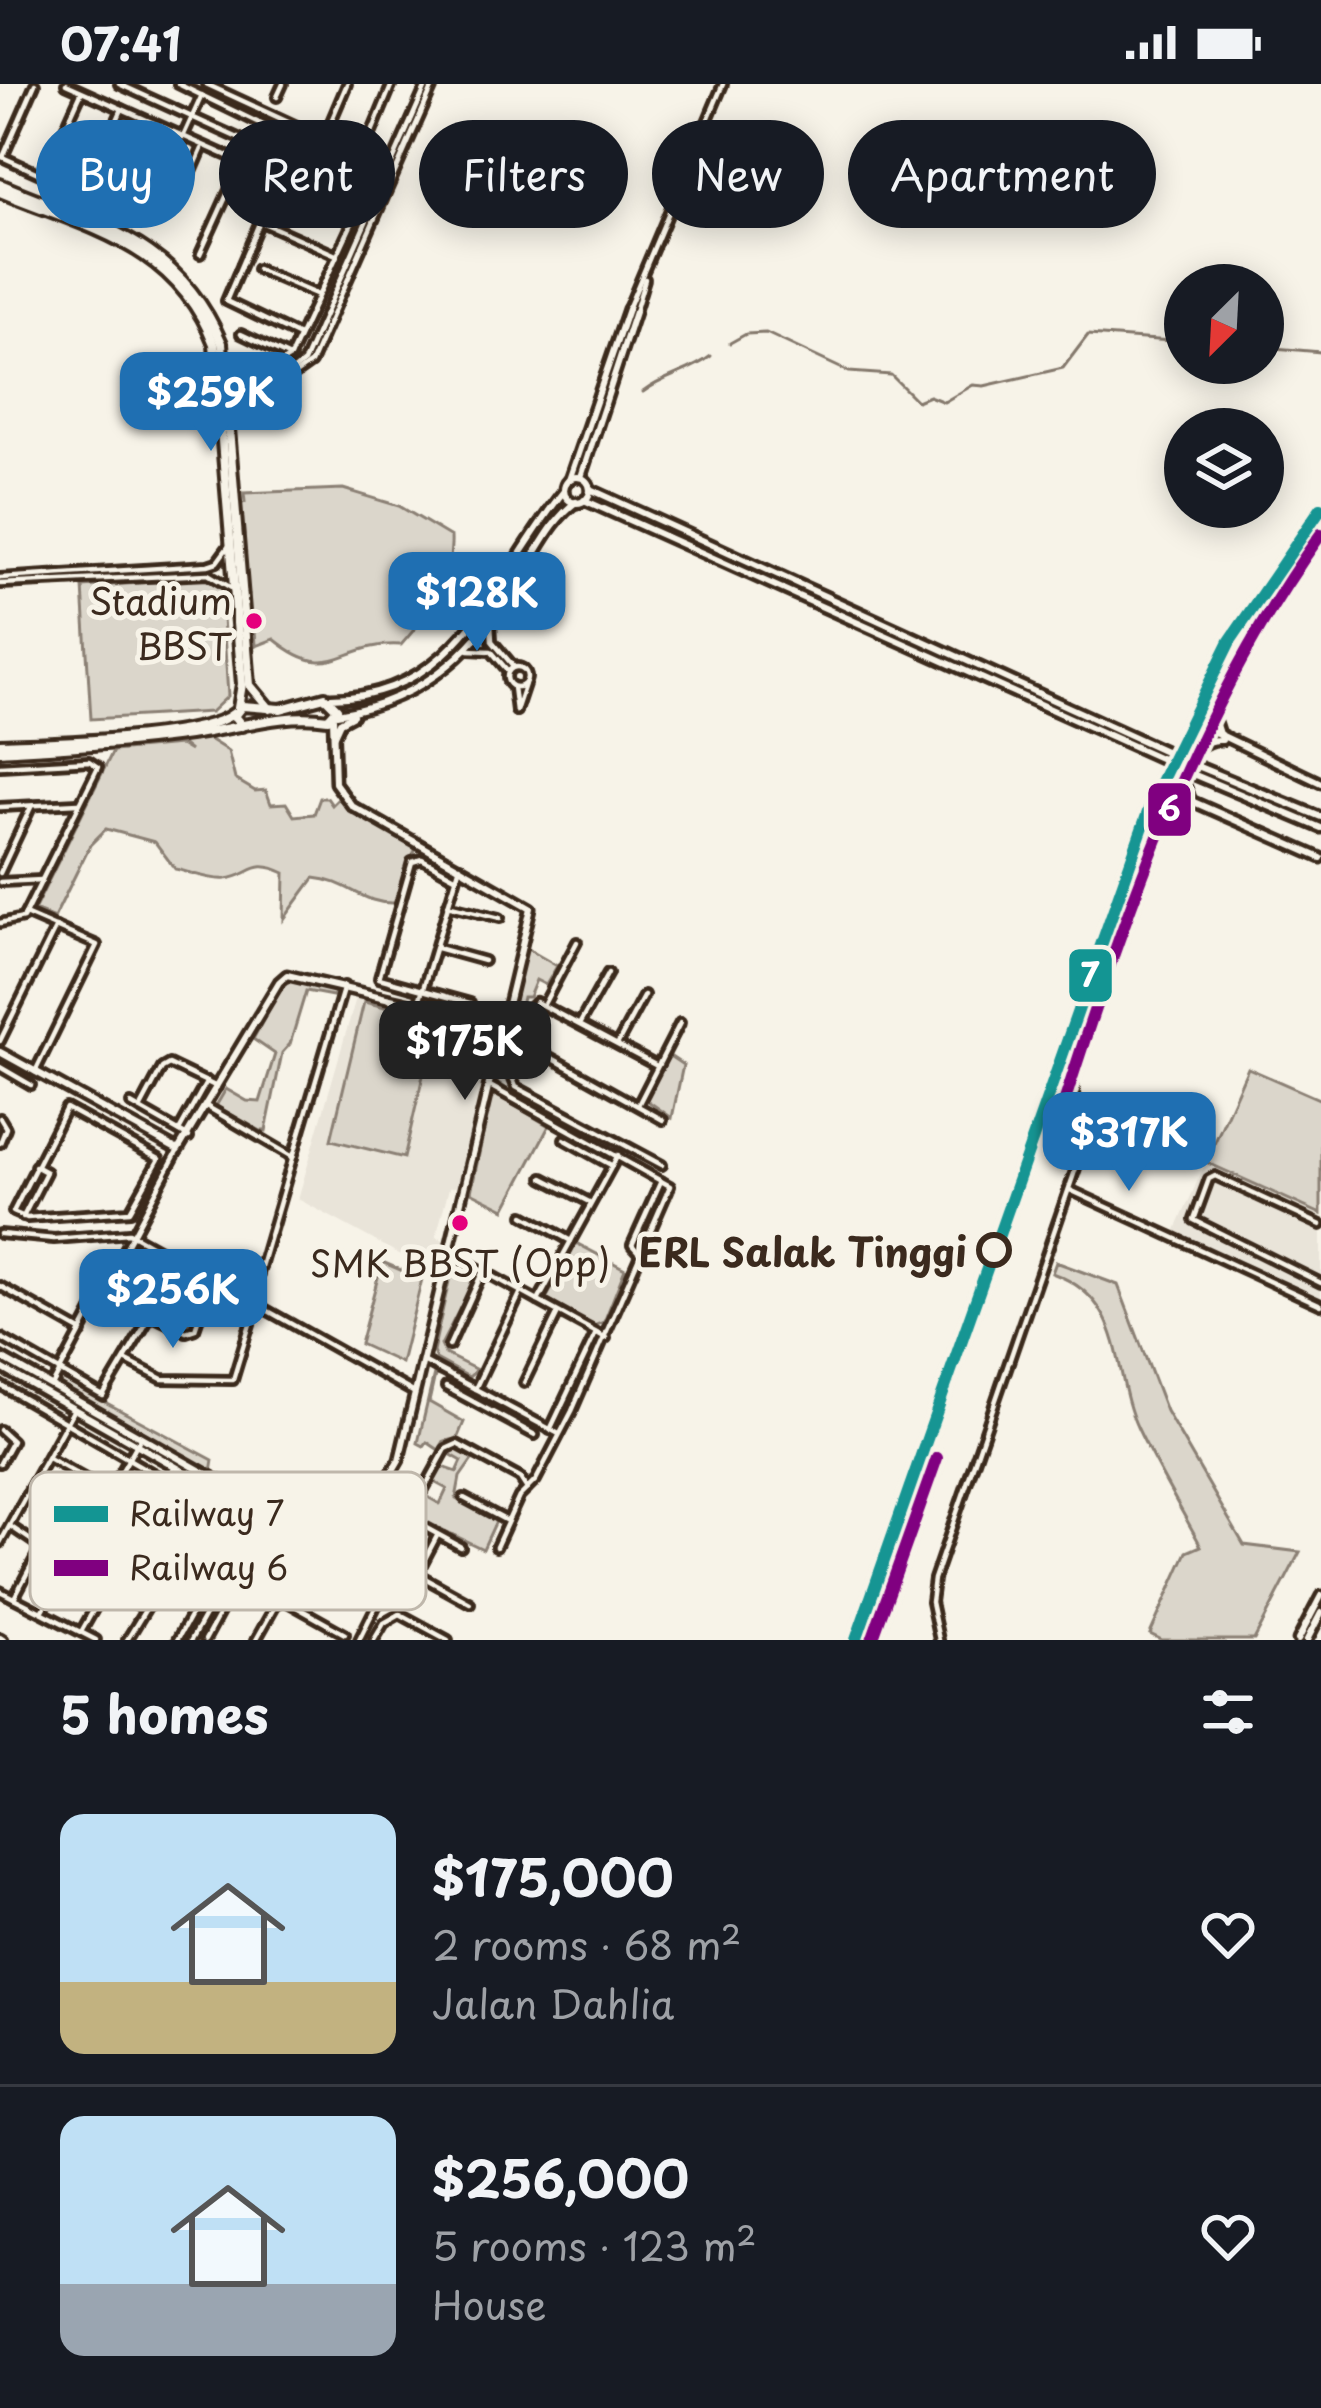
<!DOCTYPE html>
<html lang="en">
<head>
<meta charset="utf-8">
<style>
	body { margin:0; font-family:"Playpen Sans",sans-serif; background:#20242c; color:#f1f3f6; height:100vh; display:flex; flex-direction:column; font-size:45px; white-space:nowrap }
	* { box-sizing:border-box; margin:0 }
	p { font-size:39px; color:#9ea1a6 }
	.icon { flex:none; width:66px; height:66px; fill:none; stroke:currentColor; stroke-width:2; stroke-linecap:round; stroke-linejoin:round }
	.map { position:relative; height:1556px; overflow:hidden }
	.details { display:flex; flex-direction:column; background:#171b24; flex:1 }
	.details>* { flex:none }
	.hud { position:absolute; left:36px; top:36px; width:1251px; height:108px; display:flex; gap:24px }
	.needle { width:78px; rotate:204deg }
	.controls { position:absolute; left:1164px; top:180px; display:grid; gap:24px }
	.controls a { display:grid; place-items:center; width:120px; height:120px; border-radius:50%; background:#171b24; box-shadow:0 6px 30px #0003; font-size:60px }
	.price { position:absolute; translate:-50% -102px; padding:0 27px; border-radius:24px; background:#1f6fb2; color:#fff; font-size:39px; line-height:78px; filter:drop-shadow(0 3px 6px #0008) }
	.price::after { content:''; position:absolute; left:50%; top:72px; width:36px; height:27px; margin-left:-18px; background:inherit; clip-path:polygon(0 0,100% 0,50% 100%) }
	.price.active { background:#222; color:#fff }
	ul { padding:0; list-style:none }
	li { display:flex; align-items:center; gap:36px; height:300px; padding:0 60px }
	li+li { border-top:3px solid #363941 }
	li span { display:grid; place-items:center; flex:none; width:336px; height:240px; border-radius:24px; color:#555 }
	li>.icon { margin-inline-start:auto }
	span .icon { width:144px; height:144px; fill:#fffc; stroke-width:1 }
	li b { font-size:51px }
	h2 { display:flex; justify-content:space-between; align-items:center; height:144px; padding:0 60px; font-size:51px }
	.pill { padding:0 42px; border-radius:54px; background:#171b24; box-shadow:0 6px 30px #0003; font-size:42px; line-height:108px }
	.pill.active { background:#1f6fb2; color:#fff }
	.status { display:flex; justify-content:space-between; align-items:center; height:84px; padding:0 60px; background:#171b24; direction:ltr }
	.status svg { height:33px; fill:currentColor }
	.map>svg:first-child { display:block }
	.built { fill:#e9e4d9 }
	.green { fill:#dbd6cb; stroke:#8b8074; stroke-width:3 }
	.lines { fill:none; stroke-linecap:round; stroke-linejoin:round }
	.stream { stroke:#84786c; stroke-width:3 }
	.minor-casing { stroke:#3b2a1e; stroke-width:14 }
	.tertiary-casing { stroke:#3b2a1e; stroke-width:15 }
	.secondary-casing { stroke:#3b2a1e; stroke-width:16 }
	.minor { stroke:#f7f3e8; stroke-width:4.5 }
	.tertiary { stroke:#f7f3e8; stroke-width:6 }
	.secondary { stroke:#f7f3e8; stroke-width:8 }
	.tertiary-bridge-casing { stroke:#3b2a1e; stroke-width:15; stroke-linecap:butt }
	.tertiary-bridge { stroke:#f7f3e8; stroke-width:6 }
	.rail-1-casing { stroke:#f7f3e8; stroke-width:21 }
	.rail-2-casing { stroke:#f7f3e8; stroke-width:21 }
	.rail-1 { stroke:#139593; stroke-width:12 }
	.rail-2 { stroke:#800080; stroke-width:12 }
	.bus-dot { fill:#e5007d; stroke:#f7f3e8; stroke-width:4.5 }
	.stop-dot { fill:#f7f3e8; stroke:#3b2a1e; stroke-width:6 }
	.labels { text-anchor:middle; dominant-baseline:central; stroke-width:10; stroke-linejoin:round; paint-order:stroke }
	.bus-label { font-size:36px; fill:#3b2a1e; stroke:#f7f3e8; text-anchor:end }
	.stop-label { font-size:39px; font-weight:bold; fill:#3b2a1e; stroke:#f7f3e8; text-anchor:end }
	.key { fill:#f7f3e8; stroke:#bfb7ab; stroke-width:3 }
	.key-label { font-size:33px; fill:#3b2a1e }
	.line-badge { stroke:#f7f3e8; stroke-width:4.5 }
	.badge-label { font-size:33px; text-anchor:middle; font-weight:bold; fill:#fff }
</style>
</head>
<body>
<div class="status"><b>07:41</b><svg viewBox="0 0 49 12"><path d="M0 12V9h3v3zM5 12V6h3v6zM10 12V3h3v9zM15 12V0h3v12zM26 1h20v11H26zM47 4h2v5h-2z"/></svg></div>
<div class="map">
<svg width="1321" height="1556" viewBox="0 0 1321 1556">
	<rect width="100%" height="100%" fill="#f7f3e8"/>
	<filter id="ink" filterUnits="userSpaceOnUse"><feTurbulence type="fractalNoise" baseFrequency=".00833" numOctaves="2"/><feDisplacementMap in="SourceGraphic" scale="24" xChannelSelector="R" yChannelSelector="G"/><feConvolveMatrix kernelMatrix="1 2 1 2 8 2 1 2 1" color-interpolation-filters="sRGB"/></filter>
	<g filter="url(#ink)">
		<g class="built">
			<path d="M 356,914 L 490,943 L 495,952 L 458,1102 L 449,1104 L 436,1153 L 446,1157 L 438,1191 L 298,1115 Z"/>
			<path d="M 1206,1078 L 1321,1130 L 1321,1213 L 1175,1148 Z"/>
		</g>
		<g class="green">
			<path d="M 164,50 L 185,59 L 181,68 L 193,74 L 169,120 L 136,102 Z"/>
			<path d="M 343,405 L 399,422 L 451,453 C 453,500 431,527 401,561 C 339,557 333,603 274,555 L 256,562 L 255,546 L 248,548 L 239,421 L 245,418 L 244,409 Z"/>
			<path d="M 208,494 L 221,502 L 228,612 L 211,628 L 91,635 L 83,503 Z"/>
			<path d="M 204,652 L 228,667 L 235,695 L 255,707 L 266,706 L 271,720 L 286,719 L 294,732 L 314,730 L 320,714 L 327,714 L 332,721 L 338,715 L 417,761 L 396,819 C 362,821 349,797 314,794 L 284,835 L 285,789 C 252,773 253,792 226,795 C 212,797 190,788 175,785 L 155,758 L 106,745 L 90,761 L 54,834 L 34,826 L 113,667 L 180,661 L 190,667 L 174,654 Z"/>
			<path d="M 524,863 L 557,882 L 546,901 L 536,896 L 529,913 L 523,913 L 509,982 L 512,1009 L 493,995 Z"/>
			<path d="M 291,897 L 336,908 L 333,912 L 306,907 L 290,960 L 282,969 L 266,1047 L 261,1047 L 216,1022 L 226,1005 L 247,1017 L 260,1018 L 275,970 L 253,955 L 283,900 Z"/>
			<path d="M 364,918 L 436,935 L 404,1074 L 331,1056 Z"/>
			<path d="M 668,971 L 683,981 L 672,1034 L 645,1015 Z"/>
			<path d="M 1248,984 L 1321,1016 L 1321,1130 L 1206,1078 Z"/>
			<path d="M 497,1011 L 549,1042 L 505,1125 L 471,1108 L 491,1013 Z"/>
			<path d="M 576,1159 L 625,1185 L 604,1238 L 594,1242 L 546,1215 Z"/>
			<path d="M 382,1178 L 422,1195 L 401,1279 L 360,1260 Z"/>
			<path d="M 1056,1178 L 1118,1201 L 1166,1327 L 1244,1461 L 1300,1468 L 1254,1556 L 1162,1556 L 1150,1550 L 1187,1468 L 1201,1462 C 1180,1423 1157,1385 1138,1345 C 1111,1289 1129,1217 1052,1189 Z"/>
			<path d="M 459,1183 L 475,1195 L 441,1261 L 445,1270 L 477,1286 L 469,1293 L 436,1275 L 433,1268 L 452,1184 Z"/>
			<path d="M 152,1184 L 196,1208 L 190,1239 L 176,1239 L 134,1213 Z"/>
			<path d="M 435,1286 L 449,1294 L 435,1291 L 429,1318 L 464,1338 L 457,1355 L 444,1357 L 439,1366 L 427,1358 L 424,1362 L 418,1359 Z"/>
			<path d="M 60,1294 L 213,1376 L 211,1388 L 58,1300 Z"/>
			<path d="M 455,1363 L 474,1373 L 460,1393 L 456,1415 L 496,1437 L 483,1465 L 416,1433 L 424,1411 L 440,1420 L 447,1405 L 432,1397 L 440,1382 L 457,1388 L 462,1377 L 448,1369 Z"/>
		</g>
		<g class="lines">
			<g class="stream">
				<path d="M 730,259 L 746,250 L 766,249 L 849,288 L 891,291 L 917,317 L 929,312 L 944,318 L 973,301 L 984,302 L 1063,284 L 1088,251 L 1185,258"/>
				<path d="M 1263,263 L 1321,268"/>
				<path d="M 643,308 C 665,291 689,289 711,272"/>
			</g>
			<defs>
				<g id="minor">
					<path d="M 66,0 L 358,130"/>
					<path d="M 119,0 L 366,112"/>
					<path d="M 178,0 L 373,94 L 290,273 L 272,285 L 253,282"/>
					<path d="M 206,0 L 390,85"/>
					<path d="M 277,13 L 283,0"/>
					<path d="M 158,42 L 132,109 L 176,125 L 202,65"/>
					<path d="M 183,53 L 202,11"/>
					<path d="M 370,53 L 392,0"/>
					<path d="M 324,54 L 347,0"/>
					<path d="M 0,72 L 78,107 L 86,106 L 122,25"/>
					<path d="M 3,73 L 35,0"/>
					<path d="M 44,91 L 81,9"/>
					<path d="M 259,137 L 336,171"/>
					<path d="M 200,170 L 240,82"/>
					<path d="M 257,185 L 318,211"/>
					<path d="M 628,225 L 723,0"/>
					<path d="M 635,228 L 645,195"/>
					<path d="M 241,250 L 290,273"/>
					<path d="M 299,252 L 226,217 L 300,43"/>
					<path d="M 252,299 L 284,294 L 304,278 L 427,0"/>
					<path d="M 217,309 L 277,303 L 311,279 L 434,0"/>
					<path d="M 0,494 L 208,481 L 217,478 L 228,463"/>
					<path d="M 0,500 L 208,490 L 233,505"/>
					<path d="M 491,538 L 492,557 L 514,583"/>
					<path d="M 469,566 L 491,567 L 508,587"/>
					<circle cx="517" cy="593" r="10"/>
					<path d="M 513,603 L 516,627"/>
					<path d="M 516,627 L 525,600"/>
					<path d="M 0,682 L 89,677 L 98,683 L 23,834 L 0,839"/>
					<path d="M 0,723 L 79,719"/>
					<path d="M 0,789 L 31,723"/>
					<path d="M 455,793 L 422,775 L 412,778 L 379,894 L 470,919 L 469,933"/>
					<path d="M 0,798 L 42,796"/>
					<path d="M 447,821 L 500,834"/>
					<path d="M 25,830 L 97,861 L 35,988"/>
					<path d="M 437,864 L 484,877"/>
					<path d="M 544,920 L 577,858"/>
					<path d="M 418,921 L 460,782"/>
					<path d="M 580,939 L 608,889"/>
					<path d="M 0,957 L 56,843"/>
					<path d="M 523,958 L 663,1036"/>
					<path d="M 618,959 L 644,911"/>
					<path d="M 657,982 L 536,918 L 530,924 L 513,995 L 516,1003 L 662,1081"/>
					<path d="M 0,983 L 31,1001"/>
					<path d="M 490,1002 L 670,1102 L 572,1327 L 536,1396 L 519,1413 L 496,1463"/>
					<path d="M 131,1020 L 189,1053"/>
					<path d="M 638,1021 L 680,939"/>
					<path d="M 206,1022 L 293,1073 L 344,902"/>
					<path d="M 66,1024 L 159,1075 L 130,1127 L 27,1134 L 13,1128 Z"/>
					<path d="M 140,1025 L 162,984 L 169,980 L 217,1003"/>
					<path d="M 0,1034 L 6,1044 L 0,1059"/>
					<path d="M 179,1047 L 207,997"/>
					<path d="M 564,1055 L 611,1081"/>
					<path d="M 543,1094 L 591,1119"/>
					<path d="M 1070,1106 L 1321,1221"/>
					<path d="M 524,1131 L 571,1157"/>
					<path d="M 23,1133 L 46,1088 L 35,1082"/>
					<path d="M 1321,1141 L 1215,1092 L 1209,1095 L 1194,1136 L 1321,1199"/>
					<path d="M 0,1150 L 54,1155 L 129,1149 L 413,1308"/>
					<path d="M 132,1164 L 252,1233"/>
					<path d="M 450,1169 L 606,1254"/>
					<path d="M 640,1170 L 632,1161 L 661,1097"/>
					<path d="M 0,1202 L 82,1248"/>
					<path d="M 104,1209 L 186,1248 L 195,1245 L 207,1210"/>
					<path d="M 251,1217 L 293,1073"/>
					<path d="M 538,1217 L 618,1071"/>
					<path d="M 0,1253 L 103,1312 L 150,1233"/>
					<path d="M 449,1262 L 483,1187"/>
					<path d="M 125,1276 L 162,1295 L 233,1296 L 256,1220"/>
					<path d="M 425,1278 L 559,1350"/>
					<path d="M 524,1299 L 558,1229"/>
					<path d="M 0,1301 L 379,1519"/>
					<path d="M 52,1302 L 178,1066"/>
					<path d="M 446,1303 L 535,1351"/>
					<path d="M 475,1305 L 521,1208"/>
					<path d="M 0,1346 L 12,1357 L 0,1379"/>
					<path d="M 550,1346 L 596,1249"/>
					<path d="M 48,1374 L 109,1408"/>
					<path d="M 177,1402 L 156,1441 L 232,1483"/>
					<path d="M 29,1408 L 90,1442"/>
					<path d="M 464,1414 L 507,1437"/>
					<path d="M 10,1442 L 41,1463 L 14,1514"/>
					<path d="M 354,1455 L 470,1519"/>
					<path d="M 0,1459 L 74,1325"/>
					<path d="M 461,1463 L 408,1434 L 446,1365 L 457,1360 L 520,1394 L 527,1405"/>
					<path d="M 220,1478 L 241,1441"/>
					<path d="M 69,1481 L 145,1525"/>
					<path d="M 417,1490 L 437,1452"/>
					<path d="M 0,1507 L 96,1556"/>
					<path d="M 282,1515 L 345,1550"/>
					<path d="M 42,1528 L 141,1353"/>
					<path d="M 81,1548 L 175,1382"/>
					<path d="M 127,1556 L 167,1490 L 177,1489 L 216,1512"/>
					<path d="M 177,1556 L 205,1506"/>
					<path d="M 191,1556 L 262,1430"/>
					<path d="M 205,1556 L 262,1451"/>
					<path d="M 256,1556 L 302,1474"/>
					<path d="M 359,1556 L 386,1502"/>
					<path d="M 374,1556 L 384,1539 L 400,1530 L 448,1556"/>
					<path d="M 939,1556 L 931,1518 L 934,1495 L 1076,1084 C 1083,1045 1067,1005 1077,966 C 1086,925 1104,884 1118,845 C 1170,702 1233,572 1321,448"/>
				</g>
				<g id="tertiary">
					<path d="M 581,393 L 635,228"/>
					<circle cx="577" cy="406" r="13"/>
					<path d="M 569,396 L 628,225"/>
					<path d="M 590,405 L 1165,667"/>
					<path d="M 584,416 L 1162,675"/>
					<path d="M 331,614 C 461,613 495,492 564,407"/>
					<path d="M 1211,625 L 1219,650"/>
					<path d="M 337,630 C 429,616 480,561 526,484 C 541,461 553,435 576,418"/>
					<path d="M 333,634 L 335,699 L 352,722 L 531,824 L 399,1376 L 341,1476"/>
					<path d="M 1202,642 L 1321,699"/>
					<path d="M 334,651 L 340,638 L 353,631"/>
					<path d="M 1199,683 L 1321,733"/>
					<path d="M 1195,691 L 1321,744"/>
					<path d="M 1171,708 L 1321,774"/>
					<path d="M 1190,714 L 1183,696 C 1192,676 1196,654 1222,656"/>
					<path d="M 1161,731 L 1177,721 L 1193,720"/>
					<path d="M 0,968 L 178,1066 L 279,898 L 287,891 L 502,941"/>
					<path d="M 0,1273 L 390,1494"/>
					<path d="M 0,1283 L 386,1502 L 390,1494"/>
					<path d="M 0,1554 L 3,1556"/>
					<path d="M 1298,1556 L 1321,1512"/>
					<path d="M 1307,1556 L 1321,1529"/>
				</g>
				<g id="secondary">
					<path d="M 0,100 C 96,141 178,155 222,259 L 250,601 L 270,625"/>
					<path d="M 0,108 C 90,145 176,161 214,260 L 242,600 L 238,624"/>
					<path d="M 225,286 L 237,297 L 253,299"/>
					<path d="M 229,322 L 253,305"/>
					<path d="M 0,660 C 47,658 202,656 234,629"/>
					<path d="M 0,667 C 63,663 126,660 189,651 C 237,645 280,628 328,635 L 337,625 L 325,613 L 281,625 L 242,622 L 234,632 L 242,642"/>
				</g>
			</defs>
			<use href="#minor" class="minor-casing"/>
			<use href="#tertiary" class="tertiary-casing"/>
			<use href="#secondary" class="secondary-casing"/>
			<use href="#minor" class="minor"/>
			<use href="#tertiary" class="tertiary"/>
			<use href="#secondary" class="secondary"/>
			<defs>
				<g id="tertiary-bridge">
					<path d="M 1166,667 L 1199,683"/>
					<path d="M 1162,675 L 1195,691"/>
				</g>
			</defs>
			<use href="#tertiary-bridge" class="tertiary-bridge-casing"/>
			<use href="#tertiary-bridge" class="tertiary-bridge"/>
			<defs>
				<path id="rail-1" d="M 856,1556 L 1153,714 L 1230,557 L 1321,424"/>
				<g id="rail-2">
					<path d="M 1063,1022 C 1128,820 1196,623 1321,450"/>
					<path d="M 872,1556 L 937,1374"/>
				</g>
			</defs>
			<use href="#rail-1" class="rail-1-casing"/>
			<use href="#rail-2" class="rail-2-casing"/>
			<use href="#rail-1" class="rail-1"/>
			<use href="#rail-2" class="rail-2"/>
		</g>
	</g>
	<g class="bus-dot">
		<circle cx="254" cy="537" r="10"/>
		<circle cx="460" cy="1139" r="10"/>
	</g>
	<circle class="stop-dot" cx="994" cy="1166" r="15"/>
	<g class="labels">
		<g class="bus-label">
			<text x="232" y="516">Stadium<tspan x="232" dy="45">BBST</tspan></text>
			<text x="460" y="1178" text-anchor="middle">SMK BBST (Opp)</text>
		</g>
		<g class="stop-label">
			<text x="967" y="1166">ERL Salak Tinggi</text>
		</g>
	</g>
	<rect x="30" y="1388" width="396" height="138" rx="18" class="key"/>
	<rect x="54" y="1422" width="54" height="16" fill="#139593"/>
	<rect x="54" y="1476" width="54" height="16" fill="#800080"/>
	<g class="key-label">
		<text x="129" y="1442">Railway 7</text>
		<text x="129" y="1496">Railway 6</text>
	</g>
	<g class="line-badge">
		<rect x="1146" y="697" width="47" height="57" rx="12" fill="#800080"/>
		<rect x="1067" y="863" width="47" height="57" rx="12" fill="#139593"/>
	</g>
	<g class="badge-label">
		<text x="1169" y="737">6</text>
		<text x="1090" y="903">7</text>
	</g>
</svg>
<div class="controls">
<a><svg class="needle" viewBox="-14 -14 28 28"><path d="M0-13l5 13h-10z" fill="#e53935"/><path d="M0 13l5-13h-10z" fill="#9ea1a6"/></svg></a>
<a><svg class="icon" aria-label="layers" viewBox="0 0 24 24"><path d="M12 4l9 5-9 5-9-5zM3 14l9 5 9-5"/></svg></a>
</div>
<b class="price" style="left:211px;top:370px">$259K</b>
<b class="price" style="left:477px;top:570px">$128K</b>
<b class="price active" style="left:465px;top:1019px">$175K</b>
<b class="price" style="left:1129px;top:1110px">$317K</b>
<b class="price" style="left:173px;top:1267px">$256K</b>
<div class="hud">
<a class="pill active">Buy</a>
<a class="pill">Rent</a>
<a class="pill">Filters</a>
<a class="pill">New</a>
<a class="pill">Apartment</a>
</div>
</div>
<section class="details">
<h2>5 homes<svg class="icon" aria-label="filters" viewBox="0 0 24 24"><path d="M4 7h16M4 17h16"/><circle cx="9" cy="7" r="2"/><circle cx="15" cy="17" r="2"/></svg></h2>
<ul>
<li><span style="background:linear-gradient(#bfe0f5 70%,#c2b280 0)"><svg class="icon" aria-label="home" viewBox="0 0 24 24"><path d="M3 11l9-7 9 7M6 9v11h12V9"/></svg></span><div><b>$175,000</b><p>2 rooms · 68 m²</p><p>Jalan Dahlia</p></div><svg class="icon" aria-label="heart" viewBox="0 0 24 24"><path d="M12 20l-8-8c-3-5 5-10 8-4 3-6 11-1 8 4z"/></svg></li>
<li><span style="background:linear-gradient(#bfe0f5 70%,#9aa5b1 0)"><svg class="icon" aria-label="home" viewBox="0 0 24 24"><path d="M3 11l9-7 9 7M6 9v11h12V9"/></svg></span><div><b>$256,000</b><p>5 rooms · 123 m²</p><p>House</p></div><svg class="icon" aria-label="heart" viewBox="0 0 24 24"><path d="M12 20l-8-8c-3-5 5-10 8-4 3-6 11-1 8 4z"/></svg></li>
</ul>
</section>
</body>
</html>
